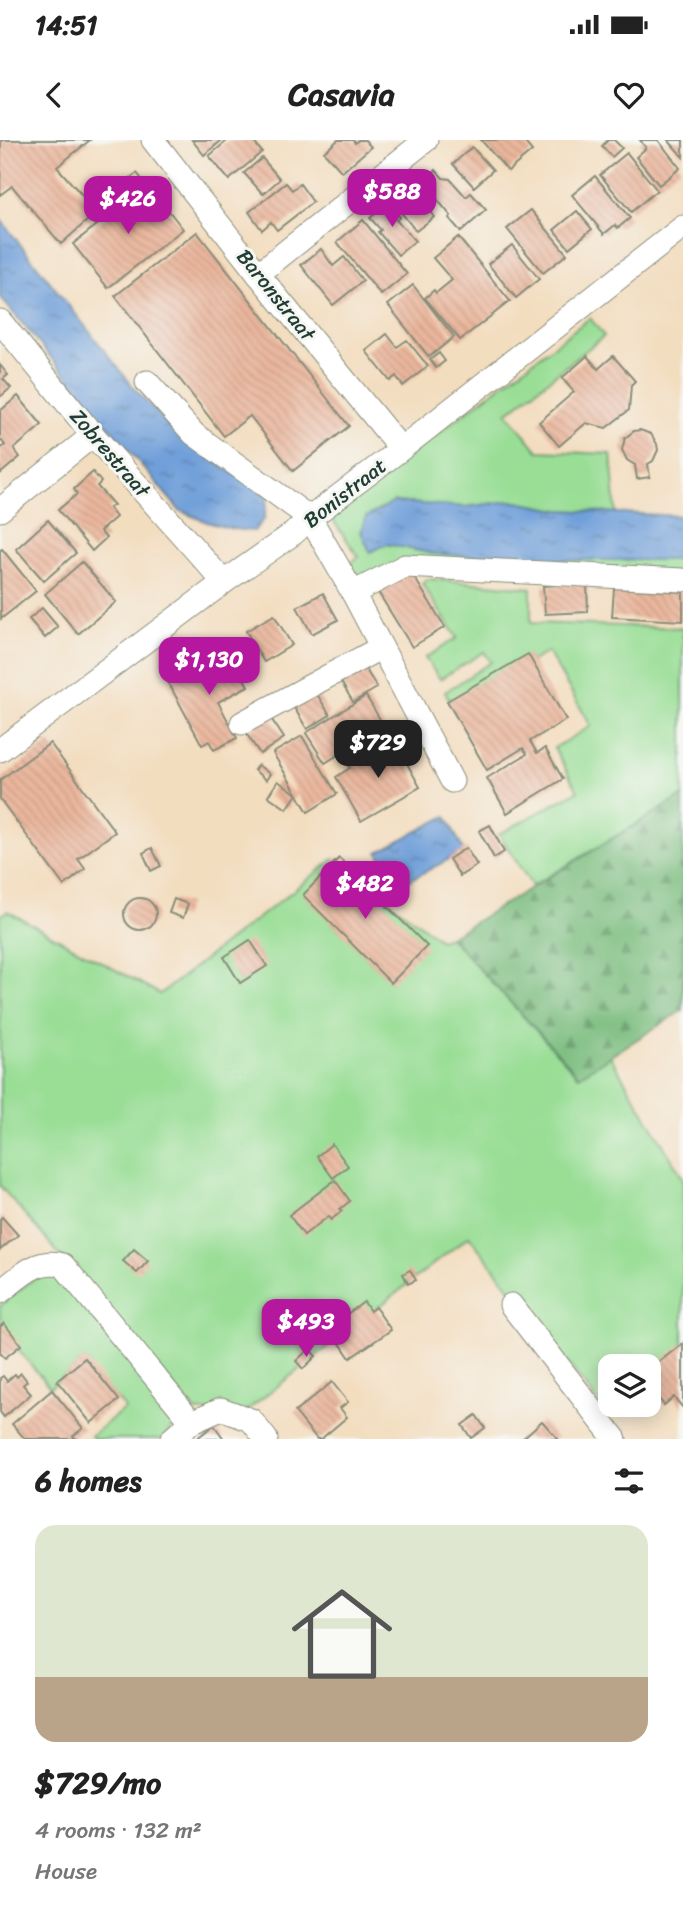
<!DOCTYPE html>
<html lang="en">
<head>
<meta charset="utf-8">
<style>
	body { margin:0; font-family:Sriracha,sans-serif; background:#f2f2f2; color:#222; height:100vh; display:flex; flex-direction:column; font-size:26px; white-space:nowrap }
	* { box-sizing:border-box; margin:0 }
	p { font-size:23px; color:#767676 }
	.icon { flex:none; width:38px; height:38px; fill:none; stroke:currentColor; stroke-width:2; stroke-linecap:round; stroke-linejoin:round }
	.map { position:relative; height:1299px; overflow:hidden }
	.side { display:flex; flex-direction:column; background:#fff; flex:1 }
	.side>* { flex:none }
	.tools { position:absolute; left:598px; top:1214px; display:grid; gap:14px }
	.tools a { display:grid; place-items:center; width:63px; height:63px; border-radius:14px; background:#fff; box-shadow:0 4px 18px #0003; font-size:35px }
	.price { position:absolute; translate:-50% -60px; padding:0 16px; border-radius:14px; background:#b5179e; color:#fff; font-size:23px; line-height:46px; filter:drop-shadow(0 2px 4px #0008) }
	.price::after { content:''; position:absolute; left:50%; top:42px; width:21px; height:16px; margin-left:-10px; background:inherit; clip-path:polygon(0 0,100% 0,50% 100%) }
	.price.on { background:#222; color:#fff }
	ul { padding:0; list-style:none }
	li { display:grid; align-content:center; gap:14px; height:371px; padding:0 35px }
	li span { display:grid; place-items:center; height:217px; border-radius:21px; color:#555 }
	li>.icon { margin-inline-start:auto }
	span .icon { width:126px; height:126px; fill:#fffc; stroke-width:1 }
	li b { font-size:30px }
	h2 { display:flex; justify-content:space-between; align-items:center; height:84px; padding:0 35px; font-size:30px }
	.status { display:flex; justify-content:space-between; align-items:center; height:49px; padding:0 35px; background:#fff; direction:ltr }
	.status svg { height:19px; fill:currentColor }
	header { display:flex; justify-content:space-between; align-items:center; height:91px; padding:0 35px; background:#fff; font-size:32px; font-weight:800 }
	.map>svg:first-child { display:block }
	.green { fill:#9ade96; stroke:#5c8e65; stroke-width:2 }
	.forest { fill:url(#forest-firs); stroke:#4d7d5a; stroke-width:2 }
	.water { fill:url(#water-ripples); stroke:#486e86; stroke-width:2 }
	.building { fill:url(#building-back-hatch) }
	.lines { fill:none; stroke-linecap:round; stroke-linejoin:round }
	.minor-casing { stroke:#898d7a; stroke-width:25 }
	.minor { stroke:#fff; stroke-width:23 }
	.labels { text-anchor:middle; dominant-baseline:central; stroke-width:6; stroke-linejoin:round; paint-order:stroke }
	.street-label { font-size:21px; fill:#1f3d34; stroke:#f6f6f2 }
</style>
</head>
<body>
<div class="status"><b>14:51</b><svg viewBox="0 0 49 12"><path d="M0 12V9h3v3zM5 12V6h3v6zM10 12V3h3v9zM15 12V0h3v12zM26 1h20v11H26zM47 4h2v5h-2z"/></svg></div>
<header><svg class="icon" aria-label="back" viewBox="0 0 24 24"><path d="M15 5l-7 7 7 7"/></svg>Casavia<svg class="icon" aria-label="heart" viewBox="0 0 24 24"><path d="M12 20l-8-8c-3-5 5-10 8-4 3-6 11-1 8 4z"/></svg></header>
<div class="map">
<svg width="683" height="1299" viewBox="0 0 683 1299">
	<defs>
		<pattern id="forest-firs" width="22" height="20" patternUnits="userSpaceOnUse" patternTransform="scale(1.75)"><rect width="22" height="20" fill="#7bbd7f"/><path d="M5 1l3.5 6h-7zM16 11l3.5 6h-7z" fill="#649b69"/></pattern>
		<pattern id="water-ripples" width="26" height="14" patternUnits="userSpaceOnUse" patternTransform="scale(1.75)"><rect width="26" height="14" fill="#709fd9"/><path d="M2 4q2-2 4 0t4 0M15 11q2-2 4 0t4 0" fill="none" stroke="#5b83b1"/></pattern>
		<pattern id="building-back-hatch" width="6" height="6" patternUnits="userSpaceOnUse" patternTransform="scale(1.75)"><rect width="6" height="6" fill="#eab69c"/><path d="M-1 5l2 2M0 0l6 6M5-1l2 2" fill="none" stroke="#c89d87"/></pattern>
	</defs>
	<rect width="100%" height="100%" fill="#f6f6f2"/>
	<filter id="ink" filterUnits="userSpaceOnUse"><feTurbulence type="fractalNoise" baseFrequency=".0143" numOctaves="2"/><feDisplacementMap in="SourceGraphic" scale="14" xChannelSelector="R" yChannelSelector="G"/><feConvolveMatrix kernelMatrix="1 2 1 2 8 2 1 2 1" color-interpolation-filters="sRGB"/></filter>
	<filter id="wash" filterUnits="userSpaceOnUse"><feTurbulence type="fractalNoise" baseFrequency=".00686" numOctaves="4" result="noise"/><feDisplacementMap in="SourceGraphic" scale="28" xChannelSelector="R" yChannelSelector="G"/><feGaussianBlur stdDeviation="1.57" result="paint"/><feColorMatrix in="noise" values="0 0 0 0 0 0 0 0 0 0 0 0 0 0 0 0 0 1.4 0 .05"/><feComposite in="paint" operator="in"/></filter>
	<g filter="url(#wash)">
		<rect width="100%" height="100%" fill="#f3ddbf"/>
		<g class="green">
			<path d="M 590,178 L 604,196 L 507,273 L 538,311 L 611,314 L 616,373 L 559,370 L 511,361 L 465,367 L 394,362 L 387,404 L 434,414 L 554,420 L 683,420 L 683,440 L 408,427 L 364,454 L 342,428 L 359,417 L 334,382 L 336,371 Z"/>
			<path d="M 428,439 L 531,448 L 531,483 L 683,488 L 683,656 L 532,746 L 499,694 L 578,651 L 554,608 L 591,586 L 548,512 L 453,565 L 445,552 L 491,522 L 484,512 L 440,539 L 425,518 L 457,498 L 422,444 Z"/>
			<path d="M 334,719 L 440,800 L 450,797 L 578,936 L 610,916 L 683,1038 L 683,1206 L 649,1232 L 649,1227 L 611,1227 L 611,1260 L 602,1267 L 469,1096 L 246,1271 L 196,1272 L 0,1046 L 0,777 L 7,771 L 160,854 Z"/>
			<path d="M 42,1132 L 54,1134 L 68,1142 L 178,1280 L 163,1299 L 93,1299 L 91,1296 L 125,1268 L 84,1220 L 50,1247 L 0,1189 L 0,1166 Z"/>
		</g>
		<path class="forest" d="M 683,656 L 683,870 L 579,936 L 450,797 Z"/>
		<g class="water">
			<path d="M 0,79 L 135,249 L 181,299 L 268,356 L 264,379 L 254,391 C 226,390 204,382 179,370 L 0,157 Z"/>
			<path d="M 511,361 L 559,370 L 683,376 L 683,420 L 554,420 L 434,414 L 387,404 L 370,412 L 361,392 L 366,377 L 394,362 L 465,367 Z"/>
			<path d="M 446,676 L 464,711 L 397,747 L 378,712 Z"/>
		</g>
		<g id="blocks">
			<g class="building">
				<path d="M 1,0 L 90,0 L 57,27 L 97,72 L 61,104 L 12,46 L 0,55 Z"/>
				<path d="M 192,0 L 222,0 L 204,15 Z"/>
				<path d="M 228,0 L 252,0 L 262,12 L 229,40 L 209,16 Z"/>
				<path d="M 338,0 L 353,0 L 355,3 L 358,0 L 365,0 L 371,7 L 342,32 L 324,12 Z"/>
				<path d="M 481,0 L 523,0 L 532,11 L 508,31 Z"/>
				<path d="M 608,0 L 614,0 L 622,8 L 612,17 L 602,6 Z"/>
				<path d="M 640,0 L 658,0 L 680,28 L 659,45 L 636,17 L 646,8 Z"/>
				<path d="M 668,0 L 683,0 L 683,17 Z"/>
				<path d="M 472,7 L 493,30 L 474,47 L 453,24 Z"/>
				<path d="M 627,13 L 657,50 L 631,72 L 600,35 Z"/>
				<path d="M 262,18 L 280,39 L 263,54 L 244,33 Z"/>
				<path d="M 436,30 L 443,38 L 450,39 L 466,57 L 471,53 L 486,70 L 461,92 L 449,78 L 451,76 L 431,52 L 433,50 L 424,40 Z"/>
				<path d="M 137,33 L 144,42 L 112,67 L 105,58 Z"/>
				<path d="M 595,36 L 630,78 L 618,88 L 615,85 L 604,94 L 572,55 Z"/>
				<path d="M 286,43 L 292,50 L 300,44 L 313,62 L 277,90 L 271,82 L 262,90 L 249,72 Z"/>
				<path d="M 148,44 L 183,89 L 108,148 L 73,104 Z"/>
				<path d="M 421,46 L 434,62 L 426,67 L 434,77 L 416,91 L 396,66 Z"/>
				<path d="M 388,63 L 400,77 L 396,80 L 415,101 L 398,115 L 378,92 L 381,90 L 370,78 Z"/>
				<path d="M 531,70 L 567,114 L 543,133 L 507,89 Z"/>
				<path d="M 577,71 L 592,89 L 569,108 L 554,90 Z"/>
				<path d="M 363,80 L 407,134 L 381,155 L 337,102 Z"/>
				<path d="M 197,92 L 349,286 L 293,331 L 250,276 L 224,296 L 115,156 Z"/>
				<path d="M 458,97 L 510,161 L 460,200 L 425,158 L 434,150 L 436,153 L 452,140 L 433,118 Z"/>
				<path d="M 512,105 L 539,139 L 516,158 L 488,124 Z"/>
				<path d="M 321,109 L 333,126 L 344,117 L 363,141 L 333,165 L 301,125 Z"/>
				<path d="M 413,145 L 454,197 L 429,217 L 388,165 Z"/>
				<path d="M 387,194 L 397,207 L 407,200 L 428,226 L 403,246 L 396,236 L 390,241 L 366,211 Z"/>
				<path d="M 439,213 L 445,221 L 436,228 L 430,220 Z"/>
				<path d="M 587,216 L 598,229 L 613,216 L 635,241 L 631,245 L 629,270 L 606,288 L 586,283 L 559,306 L 539,282 L 574,252 L 562,238 Z"/>
				<path d="M 0,225 L 8,235 L 3,239 L 11,248 L 0,257 Z"/>
				<path d="M 18,256 L 42,285 L 14,309 L 20,317 L 0,334 L 0,309 L 5,305 L 0,299 L 0,271 Z"/>
				<path d="M 640,290 L 651,294 L 657,304 L 658,310 L 653,321 L 648,324 L 650,337 L 637,339 L 635,325 L 627,320 L 622,310 L 625,298 L 634,291 Z"/>
				<path d="M 93,332 L 101,342 L 97,346 L 114,365 L 109,368 L 116,377 L 100,391 L 106,398 L 92,411 L 58,370 L 77,354 L 74,349 Z"/>
				<path d="M 48,380 L 76,413 L 44,441 L 16,409 Z"/>
				<path d="M 2,409 L 36,451 L 1,479 L 0,410 Z"/>
				<path d="M 82,422 L 116,462 L 78,494 L 45,454 Z"/>
				<path d="M 411,432 L 445,487 L 412,507 L 378,452 Z"/>
				<path d="M 587,443 L 588,472 L 545,474 L 543,446 Z"/>
				<path d="M 614,448 L 683,452 L 683,481 L 612,477 Z"/>
				<path d="M 323,453 L 338,480 L 312,494 L 297,467 Z"/>
				<path d="M 42,468 L 58,487 L 45,498 L 29,479 Z"/>
				<path d="M 274,475 L 292,505 L 264,522 L 246,491 Z"/>
				<path d="M 228,509 L 248,546 L 218,562 L 237,598 L 214,610 L 209,601 L 202,605 L 168,542 Z"/>
				<path d="M 528,514 L 566,580 L 530,601 L 537,613 L 545,608 L 563,639 L 507,673 L 487,638 L 527,614 L 523,608 L 487,630 L 447,561 Z"/>
				<path d="M 362,523 L 377,548 L 353,562 L 338,537 Z"/>
				<path d="M 315,551 L 330,575 L 307,589 L 292,564 Z"/>
				<path d="M 366,556 L 384,586 L 325,623 L 306,593 Z"/>
				<path d="M 270,577 L 284,598 L 260,614 L 246,593 Z"/>
				<path d="M 302,596 L 337,654 L 308,672 L 273,613 Z"/>
				<path d="M 393,598 L 420,647 L 361,681 L 336,637 L 350,628 L 348,624 Z"/>
				<path d="M 50,603 L 115,692 L 78,719 L 85,729 L 64,746 L 0,659 L 0,640 Z"/>
				<path d="M 258,625 L 270,634 L 266,640 L 254,630 Z"/>
				<path d="M 278,641 L 297,654 L 287,669 L 268,656 Z"/>
				<path d="M 490,685 L 504,712 L 494,718 L 479,691 Z"/>
				<path d="M 152,708 L 161,726 L 151,731 L 143,713 Z"/>
				<path d="M 466,708 L 477,725 L 460,736 L 449,719 Z"/>
				<path d="M 339,718 L 427,806 L 391,843 L 303,755 Z"/>
				<circle cx="140" cy="774" r="16"/>
				<path d="M 174,759 L 188,764 L 183,778 L 169,773 Z"/>
				<path d="M 250,800 L 267,826 L 240,843 L 224,817 Z"/>
				<path d="M 332,1004 L 348,1026 L 333,1038 L 317,1016 Z"/>
				<path d="M 335,1040 L 350,1061 L 340,1069 L 342,1071 L 331,1080 L 329,1076 L 304,1095 L 289,1075 Z"/>
				<path d="M 2,1077 L 18,1095 L 0,1110 L 0,1079 Z"/>
				<path d="M 134,1109 L 148,1121 L 137,1133 L 123,1121 Z"/>
				<path d="M 410,1130 L 416,1140 L 408,1144 L 403,1134 Z"/>
				<path d="M 364,1162 L 370,1171 L 375,1167 L 391,1190 L 350,1218 L 333,1193 L 347,1183 L 343,1177 Z"/>
				<path d="M 4,1183 L 21,1205 L 5,1218 L 0,1213 L 0,1187 Z"/>
				<path d="M 683,1203 L 683,1268 L 674,1257 L 664,1265 L 649,1246 L 661,1236 L 654,1226 Z"/>
				<path d="M 309,1209 L 316,1216 L 303,1229 L 296,1221 Z"/>
				<path d="M 85,1218 L 119,1260 L 91,1283 L 57,1241 Z"/>
				<path d="M 21,1233 L 27,1241 L 23,1245 L 31,1254 L 4,1277 L 0,1272 L 0,1238 L 3,1236 L 7,1241 L 15,1234 L 17,1237 Z"/>
				<path d="M 332,1242 L 348,1262 L 340,1268 L 347,1277 L 321,1299 L 317,1299 L 295,1272 Z"/>
				<path d="M 52,1250 L 83,1288 L 73,1296 L 76,1299 L 25,1299 L 12,1284 Z"/>
				<path d="M 476,1275 L 485,1288 L 471,1298 L 462,1285 Z"/>
				<path d="M 542,1281 L 558,1299 L 522,1299 Z"/>
				<path d="M 214,1285 L 224,1299 L 196,1299 Z"/>
			</g>
		</g>
	</g>
	<g filter="url(#ink)">
		<use href="#blocks" fill-opacity="0" stroke="#898d7a" stroke-width="2"/>
		<g class="lines">
			<defs>
				<g id="minor">
					<path d="M 153,0 L 258,134 L 401,309"/>
					<path d="M 258,134 L 426,0"/>
					<path d="M 0,181 L 93,295 L 224,442"/>
					<path d="M 147,242 L 194,294 L 310,378 L 353,453 L 452,641"/>
					<path d="M 0,370 L 93,295"/>
					<path d="M 353,453 L 405,426 L 683,440"/>
					<path d="M 242,583 L 380,508"/>
					<path d="M 0,610 L 224,442 L 294,393 L 310,378 L 401,309 L 683,87"/>
					<path d="M 0,1152 C 20,1137 37,1117 63,1125 L 192,1282"/>
					<path d="M 511,1165 L 615,1299"/>
					<path d="M 172,1299 L 192,1282 L 221,1269 L 251,1280 L 266,1299"/>
				</g>
			</defs>
			<use href="#minor" class="minor-casing"/>
			<use href="#minor" class="minor"/>
		</g>
	</g>
	<g class="labels">
		<g class="street-label">
			<text transform="translate(276 155) rotate(51)">Baronstraat</text>
			<text transform="translate(110 313) rotate(49)">Zobrestraat</text>
			<text transform="translate(345 353) rotate(-38)">Bonistraat</text>
		</g>
	</g>
</svg>
<div class="tools">
<a><svg class="icon" aria-label="layers" viewBox="0 0 24 24"><path d="M12 4l9 5-9 5-9-5zM3 14l9 5 9-5"/></svg></a>
</div>
<b class="price" style="left:392px;top:89px">$588</b>
<b class="price" style="left:128px;top:96px">$426</b>
<b class="price" style="left:209px;top:557px">$1,130</b>
<b class="price on" style="left:378px;top:640px">$729</b>
<b class="price" style="left:365px;top:781px">$482</b>
<b class="price" style="left:306px;top:1219px">$493</b>
</div>
<section class="side">
<h2>6 homes<svg class="icon" aria-label="filters" viewBox="0 0 24 24"><path d="M4 7h16M4 17h16"/><circle cx="9" cy="7" r="2"/><circle cx="15" cy="17" r="2"/></svg></h2>
<ul>
<li><span style="background:linear-gradient(#dfe7d0 70%,#b9a48a 0)"><svg class="icon" aria-label="home" viewBox="0 0 24 24"><path d="M3 11l9-7 9 7M6 9v11h12V9"/></svg></span><div><b>$729/mo</b><p>4 rooms · 132 m²</p><p>House</p></div></li>
</ul>
</section>
</body>
</html>
